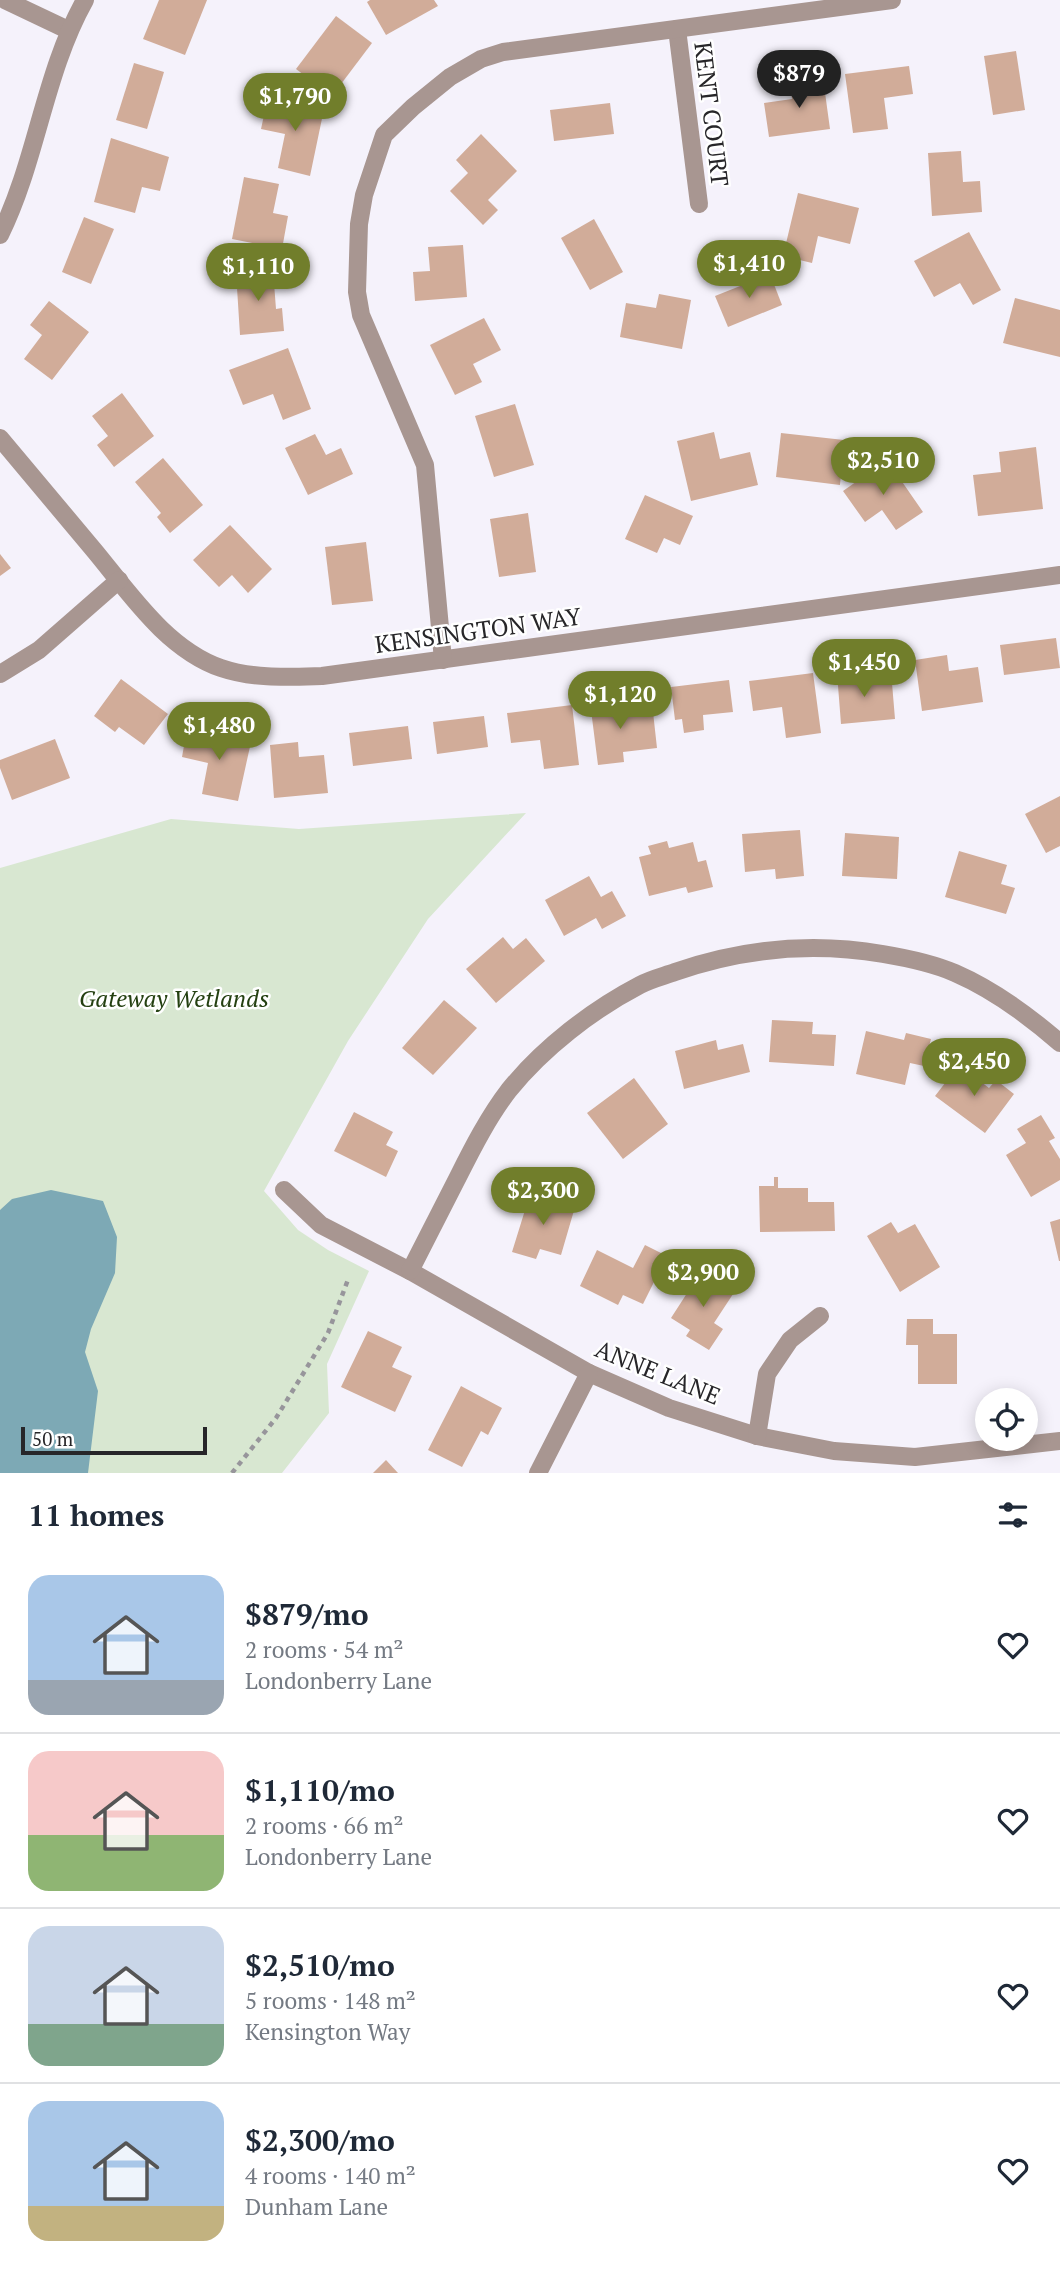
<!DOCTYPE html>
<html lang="en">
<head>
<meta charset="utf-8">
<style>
	body { margin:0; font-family:"PT Serif",serif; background:#f6f6f7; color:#1f2937; height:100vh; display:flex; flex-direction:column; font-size:26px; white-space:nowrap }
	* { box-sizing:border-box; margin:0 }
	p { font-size:23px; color:#747a83 }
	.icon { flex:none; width:38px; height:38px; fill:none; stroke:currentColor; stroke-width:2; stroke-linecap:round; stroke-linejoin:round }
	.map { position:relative; height:1473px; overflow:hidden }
	.sheet { display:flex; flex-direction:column; background:#fff; flex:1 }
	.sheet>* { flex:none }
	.fabs { position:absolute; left:975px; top:1388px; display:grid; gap:14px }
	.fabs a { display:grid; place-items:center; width:63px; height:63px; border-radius:50%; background:#fff; box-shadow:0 4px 18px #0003; font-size:35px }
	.scale { position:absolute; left:21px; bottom:18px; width:186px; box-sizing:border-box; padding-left:7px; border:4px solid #272629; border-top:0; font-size:19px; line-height:24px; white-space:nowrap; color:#272629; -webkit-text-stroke:5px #fff; paint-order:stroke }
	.price { position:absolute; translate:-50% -60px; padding:0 16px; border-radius:24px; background:#717e2b; color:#fff; font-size:23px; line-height:46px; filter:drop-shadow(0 2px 4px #0008) }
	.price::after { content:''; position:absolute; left:50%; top:42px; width:21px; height:16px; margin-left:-10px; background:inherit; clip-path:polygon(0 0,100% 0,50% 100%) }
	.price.active { background:#222; color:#fff }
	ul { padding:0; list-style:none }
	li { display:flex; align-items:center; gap:21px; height:175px; padding:0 28px }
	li+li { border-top:2px solid #e0e1e3 }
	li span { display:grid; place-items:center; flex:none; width:196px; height:140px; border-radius:21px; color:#555 }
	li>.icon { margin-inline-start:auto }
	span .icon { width:84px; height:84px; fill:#fffc; stroke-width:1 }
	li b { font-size:30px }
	h2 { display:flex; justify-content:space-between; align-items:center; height:84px; padding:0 28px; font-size:30px }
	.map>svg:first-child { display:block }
	.green { fill:#d8e7d1 }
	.water { fill:#7da9b5 }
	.building { fill:#d1ac99 }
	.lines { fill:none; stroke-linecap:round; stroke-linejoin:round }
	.path { stroke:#97959b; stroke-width:4.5; stroke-dasharray:5 5; stroke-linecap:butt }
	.street { stroke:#a89691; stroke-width:18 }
	.labels { text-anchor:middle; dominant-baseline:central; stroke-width:5; stroke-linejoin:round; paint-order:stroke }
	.street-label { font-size:24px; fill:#272629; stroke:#fff }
	.park-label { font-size:24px; font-style:italic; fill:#244011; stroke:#fff }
</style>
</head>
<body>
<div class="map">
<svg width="1060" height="1473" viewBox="0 0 1060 1473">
	<rect width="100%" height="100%" fill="#f5f2fb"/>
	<path class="green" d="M 526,813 L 428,919 L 348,1041 L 264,1191 L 298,1230 L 328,1250 L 369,1271 L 327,1364 L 329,1413 L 282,1473 L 0,1473 L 0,868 L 171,819 L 299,829 Z"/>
	<path class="water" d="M 51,1190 L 103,1201 L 117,1237 L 115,1273 L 91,1329 L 85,1352 L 98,1391 L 88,1473 L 0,1473 L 0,1210 L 12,1199 Z"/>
	<g class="building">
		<path d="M 159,0 L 207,0 L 185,55 L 143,39 Z"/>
		<path d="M 370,0 L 434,0 L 438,6 L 386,35 L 367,2 Z"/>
		<path d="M 336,16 L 372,43 L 332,96 L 296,69 Z"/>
		<path d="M 1016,51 L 1025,110 L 993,115 L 984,56 Z"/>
		<path d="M 134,63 L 164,72 L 147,129 L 116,120 Z"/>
		<path d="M 909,66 L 913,94 L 884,98 L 888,129 L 853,133 L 845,74 Z"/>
		<path d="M 823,78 L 830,129 L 769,137 L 764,103 L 792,99 L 790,83 Z"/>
		<path d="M 268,97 L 324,109 L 310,176 L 278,168 L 285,134 L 261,129 Z"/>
		<path d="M 610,103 L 614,134 L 554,141 L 550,110 Z"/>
		<path d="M 481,134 L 517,171 L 488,200 L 498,210 L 483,225 L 450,191 L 468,173 L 456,160 Z"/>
		<path d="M 111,138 L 169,157 L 160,191 L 142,187 L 135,213 L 94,202 Z"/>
		<path d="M 961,151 L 963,182 L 980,181 L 982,212 L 932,216 L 928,153 Z"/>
		<path d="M 244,177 L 279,184 L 273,213 L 288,216 L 282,249 L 232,239 Z"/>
		<path d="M 798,193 L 859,208 L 850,244 L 818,236 L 812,263 L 783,256 Z"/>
		<path d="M 84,217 L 114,229 L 91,284 L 62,272 Z"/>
		<path d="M 594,219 L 623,272 L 590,290 L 561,238 Z"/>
		<path d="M 969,232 L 1001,290 L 973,305 L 960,283 L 934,297 L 914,261 Z"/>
		<path d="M 463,245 L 467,297 L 415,301 L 413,272 L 430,271 L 428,247 Z"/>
		<path d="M 273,270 L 276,309 L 282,308 L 284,331 L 240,335 L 236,272 Z"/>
		<path d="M 770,274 L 782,305 L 728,327 L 715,296 Z"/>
		<path d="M 659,294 L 691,300 L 682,349 L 620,337 L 626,303 L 656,308 Z"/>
		<path d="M 1015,298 L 1060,310 L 1060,357 L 1003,343 Z"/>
		<path d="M 49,301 L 89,332 L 52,380 L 24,359 L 42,335 L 30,325 Z"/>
		<path d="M 484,318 L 501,350 L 473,364 L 482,382 L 455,395 L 430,345 Z"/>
		<path d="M 288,348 L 311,409 L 283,420 L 273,394 L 243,405 L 229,370 Z"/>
		<path d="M 122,393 L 154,436 L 114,467 L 97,445 L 108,436 L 92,416 Z"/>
		<path d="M 515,404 L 534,465 L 494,477 L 475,416 Z"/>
		<path d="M 714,432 L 720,459 L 750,452 L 758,485 L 691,501 L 677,441 Z"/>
		<path d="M 781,433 L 844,440 L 840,485 L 776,477 Z"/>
		<path d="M 315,434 L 326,455 L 341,448 L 353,474 L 308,495 L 285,448 Z"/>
		<path d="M 1036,447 L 1043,509 L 978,516 L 973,475 L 1001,472 L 999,452 Z"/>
		<path d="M 163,458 L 203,505 L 170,533 L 157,517 L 161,513 L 135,482 Z"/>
		<path d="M 887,460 L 923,512 L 896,530 L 882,510 L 865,522 L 843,491 Z"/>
		<path d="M 645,495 L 693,516 L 680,545 L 664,538 L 657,553 L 625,539 Z"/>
		<path d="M 528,513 L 536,572 L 499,577 L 490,519 Z"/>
		<path d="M 230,525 L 272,569 L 248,593 L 232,575 L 219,587 L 193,560 Z"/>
		<path d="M 366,542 L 373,601 L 332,605 L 325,547 Z"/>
		<path d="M 0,554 L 11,568 L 0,576 Z"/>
		<path d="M 1056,638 L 1060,668 L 1004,675 L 1000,645 Z"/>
		<path d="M 947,655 L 949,671 L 978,667 L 983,702 L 922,711 L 915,660 Z"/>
		<path d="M 866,670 L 867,685 L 892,683 L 895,719 L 841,724 L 837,673 Z"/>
		<path d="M 813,673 L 821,733 L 786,738 L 782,707 L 753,711 L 749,681 Z"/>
		<path d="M 121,679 L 168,714 L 144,745 L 119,727 L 115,732 L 94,716 Z"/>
		<path d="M 729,680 L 733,712 L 703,715 L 704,730 L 684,733 L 682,719 L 675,720 L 671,687 Z"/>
		<path d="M 624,698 L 626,716 L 653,712 L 657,748 L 623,752 L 624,762 L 598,765 L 590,702 Z"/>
		<path d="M 572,705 L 579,765 L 544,769 L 540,740 L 511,743 L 507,713 Z"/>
		<path d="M 484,716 L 488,747 L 437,754 L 433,722 Z"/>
		<path d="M 408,726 L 412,759 L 353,766 L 349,733 Z"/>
		<path d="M 187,729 L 251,742 L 238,801 L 202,794 L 208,763 L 182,757 Z"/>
		<path d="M 55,739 L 70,778 L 12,800 L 0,768 L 0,760 Z"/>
		<path d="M 298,742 L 299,757 L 324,755 L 328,793 L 274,798 L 270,745 Z"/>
		<path d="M 1060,796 L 1060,846 L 1046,853 L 1025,814 Z"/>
		<path d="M 800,830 L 804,876 L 776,879 L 775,869 L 745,872 L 742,834 Z"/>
		<path d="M 845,833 L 899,837 L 897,879 L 842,876 Z"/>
		<path d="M 667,841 L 669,848 L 693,842 L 698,862 L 706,860 L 713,887 L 688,893 L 686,887 L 649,896 L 639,857 L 651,854 L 648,846 Z"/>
		<path d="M 959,851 L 1007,865 L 1001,884 L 1015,888 L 1006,914 L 945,897 Z"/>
		<path d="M 589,876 L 601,897 L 612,891 L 626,916 L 602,929 L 596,918 L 564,936 L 545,900 Z"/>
		<path d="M 503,937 L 513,949 L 526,938 L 545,961 L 496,1003 L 466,969 Z"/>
		<path d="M 444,1000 L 477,1028 L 433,1075 L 402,1048 Z"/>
		<path d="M 772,1020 L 813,1022 L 812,1034 L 836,1035 L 834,1066 L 769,1062 Z"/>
		<path d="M 866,1031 L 904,1040 L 906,1033 L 931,1039 L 924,1066 L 910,1063 L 905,1085 L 856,1074 Z"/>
		<path d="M 716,1040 L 718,1050 L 743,1044 L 750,1072 L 684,1089 L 675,1051 Z"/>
		<path d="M 959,1065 L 989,1088 L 996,1080 L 1014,1094 L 985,1133 L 935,1096 Z"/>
		<path d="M 634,1078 L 668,1124 L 623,1159 L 587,1113 Z"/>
		<path d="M 354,1112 L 393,1132 L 386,1145 L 398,1151 L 386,1177 L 334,1151 Z"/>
		<path d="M 1041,1115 L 1055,1138 L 1049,1141 L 1060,1159 L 1060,1180 L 1031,1197 L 1006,1155 L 1026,1143 L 1017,1129 Z"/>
		<path d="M 774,1177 L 778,1177 L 778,1188 L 808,1188 L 808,1202 L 834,1202 L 835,1231 L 760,1232 L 759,1186 L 774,1186 Z"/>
		<path d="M 530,1194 L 575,1207 L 561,1255 L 540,1249 L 536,1259 L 512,1252 Z"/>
		<path d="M 1060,1219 L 1060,1261 L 1059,1261 L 1050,1222 Z"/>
		<path d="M 891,1222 L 898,1233 L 915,1224 L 940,1267 L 900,1292 L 867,1236 Z"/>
		<path d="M 645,1245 L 667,1256 L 643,1304 L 623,1295 L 618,1305 L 580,1286 L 597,1250 L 633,1268 Z"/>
		<path d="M 702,1270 L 735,1291 L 714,1323 L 723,1329 L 709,1350 L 686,1336 L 690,1330 L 671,1318 Z"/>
		<path d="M 907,1319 L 933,1319 L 933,1334 L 957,1334 L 957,1384 L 918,1384 L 918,1345 L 906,1345 Z"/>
		<path d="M 368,1331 L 402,1347 L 392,1367 L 412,1376 L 395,1412 L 341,1387 Z"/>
		<path d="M 461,1386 L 502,1408 L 488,1435 L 481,1431 L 462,1467 L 428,1450 Z"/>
		<path d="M 386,1460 L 398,1473 L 373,1473 Z"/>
	</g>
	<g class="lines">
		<path class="path" d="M 232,1473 L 276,1418 L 328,1333 L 349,1277"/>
		<g class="street">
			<path d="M 5,0 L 68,30"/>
			<path d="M 677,29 L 699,204"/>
			<path d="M 0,235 C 37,160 44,73 85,0"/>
			<path d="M 0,438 C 31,475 62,512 93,549 C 129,592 166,649 221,668 C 253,679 288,677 322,676 L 1060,575"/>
			<path d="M 443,660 L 425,465 L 361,315 L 357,292 L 359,224 L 364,195 L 384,135 L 413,107 L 450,77 L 481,59 L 503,52 L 892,0"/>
			<path d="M 0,674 L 39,650 L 119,580"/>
			<path d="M 284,1190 L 321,1225 L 410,1271 L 589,1373 L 669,1408 L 757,1436 L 834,1451 L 915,1457 L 1060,1441"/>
			<path d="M 410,1271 C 426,1240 442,1208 458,1177 C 473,1147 489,1116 509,1090 C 543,1048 592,1010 640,985 C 651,979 664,976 675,972 C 744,948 812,942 883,954 C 907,958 932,963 955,973 C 994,990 1028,1015 1060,1043"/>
			<path d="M 757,1436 L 767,1374 L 790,1340 L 820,1316"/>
			<path d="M 538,1473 L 589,1373"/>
		</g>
	</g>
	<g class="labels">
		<g class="street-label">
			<text transform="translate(712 114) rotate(83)">KENT COURT</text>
			<text transform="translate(478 630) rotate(-8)">KENSINGTON WAY</text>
			<text transform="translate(658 1372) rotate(22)">ANNE LANE</text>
		</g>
		<g class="park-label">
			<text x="174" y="998">Gateway Wetlands</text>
		</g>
	</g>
</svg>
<div class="fabs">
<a><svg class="icon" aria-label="locate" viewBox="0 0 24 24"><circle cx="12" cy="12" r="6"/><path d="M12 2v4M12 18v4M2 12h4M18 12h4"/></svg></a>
</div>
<div class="scale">50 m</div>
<b class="price active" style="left:799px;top:110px">$879</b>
<b class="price" style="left:295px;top:133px">$1,790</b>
<b class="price" style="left:749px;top:300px">$1,410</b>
<b class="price" style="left:258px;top:303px">$1,110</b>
<b class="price" style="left:883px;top:497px">$2,510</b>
<b class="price" style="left:864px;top:699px">$1,450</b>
<b class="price" style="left:620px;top:731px">$1,120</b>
<b class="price" style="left:219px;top:762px">$1,480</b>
<b class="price" style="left:974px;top:1098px">$2,450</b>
<b class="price" style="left:543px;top:1227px">$2,300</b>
<b class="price" style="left:703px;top:1309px">$2,900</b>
</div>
<section class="sheet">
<h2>11 homes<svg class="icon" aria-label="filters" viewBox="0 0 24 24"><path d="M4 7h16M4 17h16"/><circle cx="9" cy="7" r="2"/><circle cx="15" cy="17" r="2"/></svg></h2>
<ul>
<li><span style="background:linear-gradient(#a9c7e8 75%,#9aa5b1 0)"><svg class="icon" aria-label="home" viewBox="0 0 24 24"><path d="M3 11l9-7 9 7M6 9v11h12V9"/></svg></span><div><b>$879/mo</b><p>2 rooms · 54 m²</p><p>Londonberry Lane</p></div><svg class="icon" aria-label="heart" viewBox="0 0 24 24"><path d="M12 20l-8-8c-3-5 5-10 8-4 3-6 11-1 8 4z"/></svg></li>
<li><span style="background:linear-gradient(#f6c9c9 60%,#8fb573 0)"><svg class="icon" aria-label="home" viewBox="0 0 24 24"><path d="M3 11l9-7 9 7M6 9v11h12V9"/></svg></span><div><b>$1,110/mo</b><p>2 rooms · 66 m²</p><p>Londonberry Lane</p></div><svg class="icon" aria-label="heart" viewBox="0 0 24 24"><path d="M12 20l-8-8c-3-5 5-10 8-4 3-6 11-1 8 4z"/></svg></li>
<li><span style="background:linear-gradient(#c9d6e8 70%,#7fa58c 0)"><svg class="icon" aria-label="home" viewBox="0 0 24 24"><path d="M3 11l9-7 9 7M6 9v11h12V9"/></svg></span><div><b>$2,510/mo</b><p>5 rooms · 148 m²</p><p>Kensington Way</p></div><svg class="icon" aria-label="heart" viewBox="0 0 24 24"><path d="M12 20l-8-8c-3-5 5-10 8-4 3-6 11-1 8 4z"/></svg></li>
<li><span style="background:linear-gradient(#a9c7e8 75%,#c2b280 0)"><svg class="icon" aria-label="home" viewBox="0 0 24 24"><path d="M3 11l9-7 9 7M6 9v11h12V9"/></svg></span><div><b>$2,300/mo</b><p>4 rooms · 140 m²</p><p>Dunham Lane</p></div><svg class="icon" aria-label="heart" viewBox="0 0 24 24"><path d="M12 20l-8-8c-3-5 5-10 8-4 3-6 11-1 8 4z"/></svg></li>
</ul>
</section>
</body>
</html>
